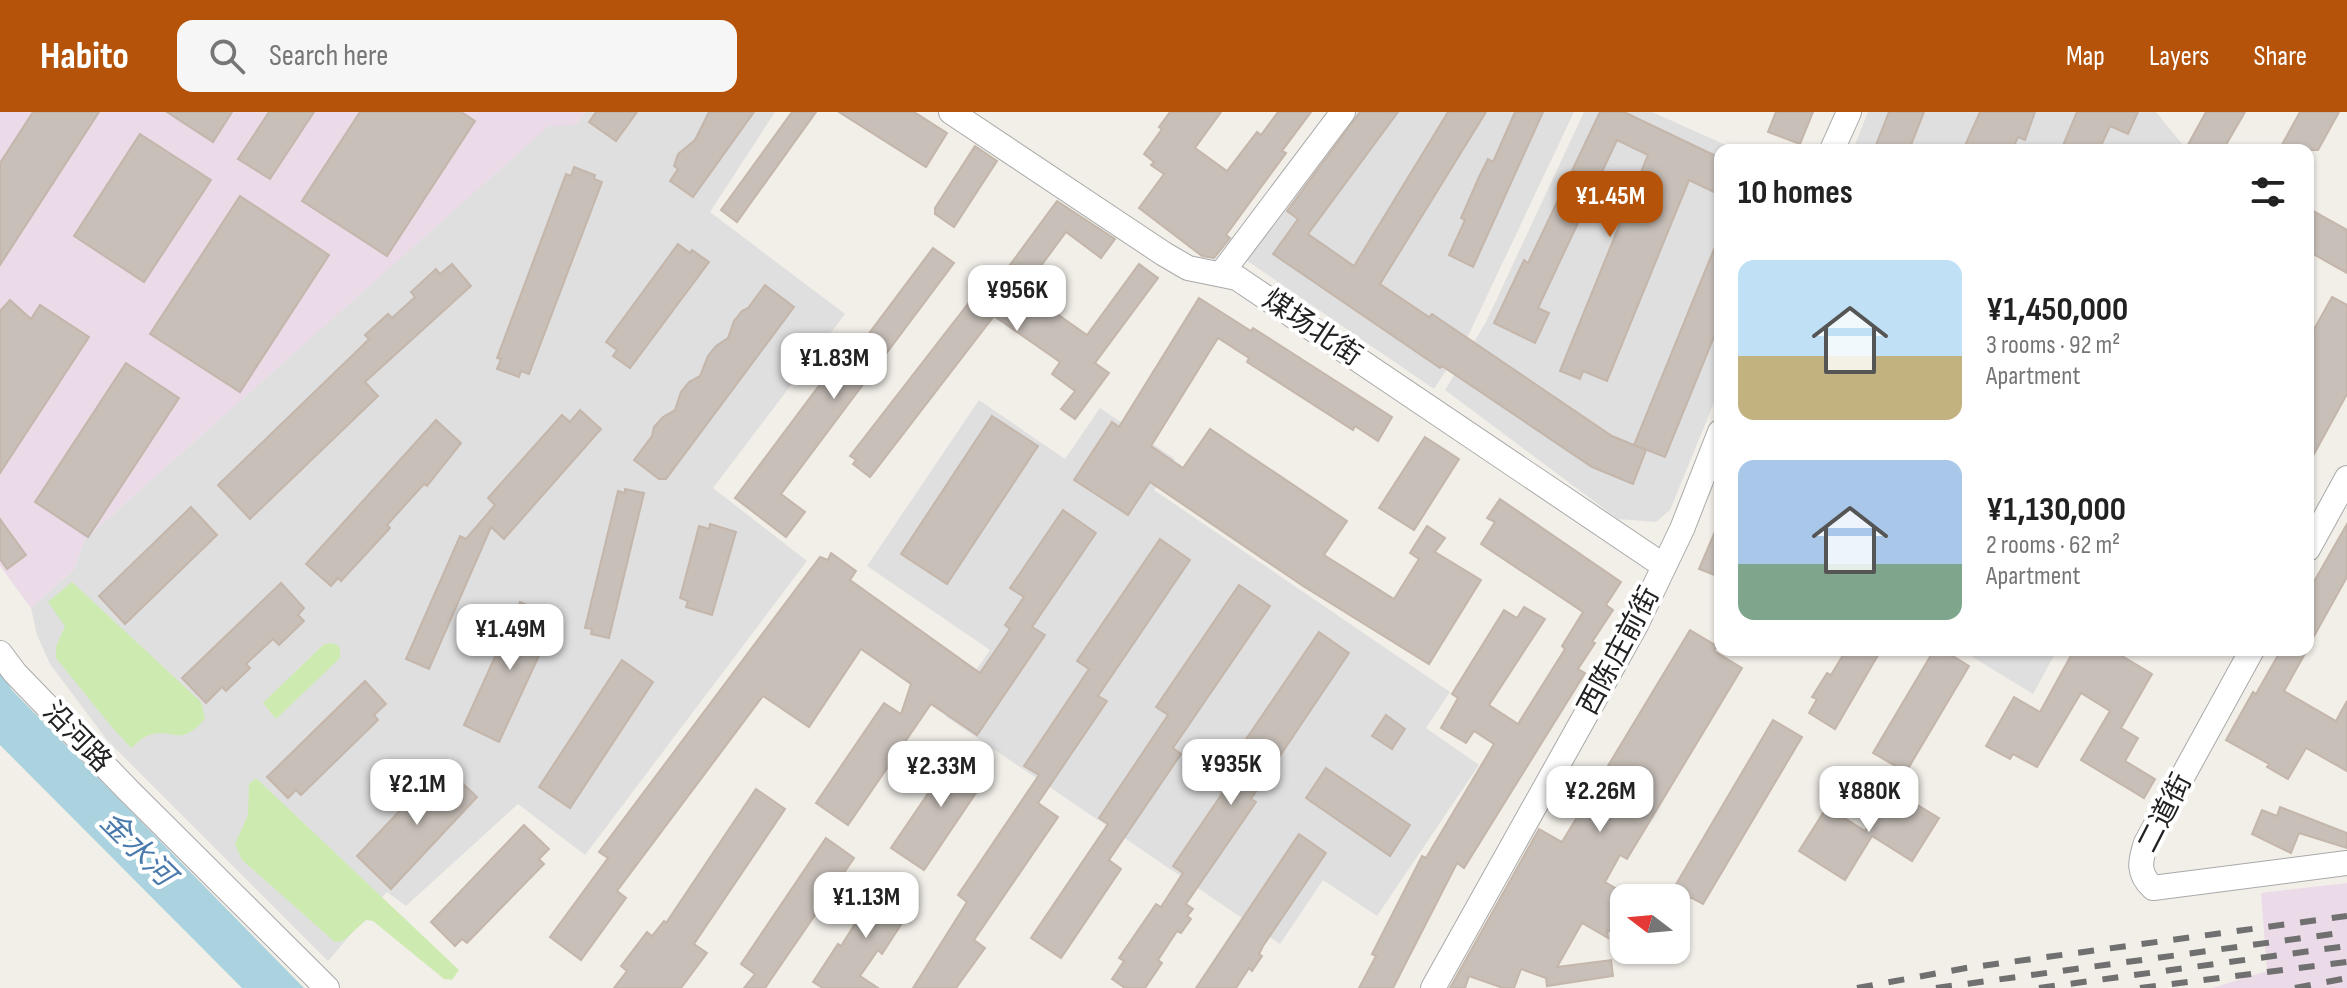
<!DOCTYPE html>
<html lang="en">
<head>
<meta charset="utf-8">
<style>
	body { margin:0; font-family:"Sofia Sans Condensed","Noto Sans SC",sans-serif; background:#f6f6f6; color:#222; height:100vh; display:flex; flex-direction:column; font-size:30px; white-space:nowrap }
	* { box-sizing:border-box; margin:0 }
	p { font-size:26px; color:#767676 }
	.icon { flex:none; width:44px; height:44px; fill:none; stroke:currentColor; stroke-width:2; stroke-linecap:round; stroke-linejoin:round }
	.map { position:relative; flex:1; overflow:hidden }
	.details { position:absolute; left:1714px; top:32px; width:600px; height:512px; display:flex; flex-direction:column; background:#fff; border-radius:16px; box-shadow:0 2px 6px #0004 }
	.details>* { flex:none }
	.needle { width:52px; rotate:286deg }
	.tools { position:absolute; left:1610px; top:772px; display:grid; gap:16px }
	.tools a { display:grid; place-items:center; width:80px; height:80px; border-radius:16px; background:#fff; box-shadow:0 2px 6px #0004; font-size:40px }
	.price { position:absolute; translate:-50% -68px; padding:0 18px; border-radius:16px; background:#fff; color:#222; font-size:26px; line-height:52px; filter:drop-shadow(0 2px 4px #0008) }
	.price::after { content:''; position:absolute; left:50%; top:48px; width:24px; height:18px; margin-left:-12px; background:inherit; clip-path:polygon(0 0,100% 0,50% 100%) }
	.price.current { background:#b45309; color:#fff }
	ul { padding:0; list-style:none }
	li { display:flex; align-items:center; gap:24px; height:200px; padding:0 24px }
	li span { display:grid; place-items:center; flex:none; width:224px; height:160px; border-radius:16px; color:#555 }
	li>.icon { margin-inline-start:auto }
	span .icon { width:96px; height:96px; fill:#fffc; stroke-width:1 }
	li b { font-size:34px }
	h2 { display:flex; justify-content:space-between; align-items:center; height:96px; padding:0 24px; font-size:34px }
	header { display:flex; align-items:center; gap:48px; box-sizing:border-box; height:112px; padding:0 40px; background:#b45309; color:#fff }
	header strong { font-size:38px }
	nav { display:flex; gap:44px; margin-inline-start:auto; font-size:28px }
	.search { width:560px; height:72px; background:#f6f6f6; display:flex; align-items:center; gap:20px; box-sizing:border-box; padding:0 28px; border-radius:16px; color:#767676; font-size:30px }
	.map>svg:first-child { display:block }
	.residential { fill:#e0dfdf }
	.industrial { fill:#ebdbe8 }
	.grass { fill:#cdebb0 }
	.water { fill:#aad3df }
	.building { fill:#c7bfb8; stroke:#c4b6ab; stroke-width:2 }
	.lines { fill:none; stroke-linecap:round; stroke-linejoin:round }
	.street-casing { stroke:#a9a9a9; stroke-width:26 }
	.street { stroke:#fff; stroke-width:24 }
	.rail { stroke:#707070; stroke-width:6; stroke-dasharray:16 16; stroke-linecap:butt }
	.labels { text-anchor:middle; dominant-baseline:central; stroke-width:8; stroke-linejoin:round; paint-order:stroke }
	.street-label { font-size:28px; fill:#222; stroke:#fff }
	.water-label { font-size:30px; font-style:italic; fill:#4a7aab; stroke:#fff }
</style>
</head>
<body>
<header>
<strong>Habito</strong>
<div class="search"><svg class="icon" aria-label="search" viewBox="0 0 24 24"><circle cx="10" cy="10" r="6"/><path d="M15 15l6 6"/></svg>Search here</div>
<nav><a>Map</a><a>Layers</a><a>Share</a></nav>
</header>
<div class="map">
<svg width="2347" height="876" viewBox="0 0 2347 876">
	<rect width="100%" height="100%" fill="#f2efe9"/>
	<g class="residential">
		<path d="M 585,0 L 775,0 L 710,100 L 845,202 L 713,376 L 807,449 L 585,743 L 518,692 L 406,794 L 387,780 L 328,849 L 107,628 L 50,552 L 37,523 L 31,496 L 74,457 L 85,427 L 549,13 L 575,13 Z"/>
		<path d="M 1354,0 L 1574,0 L 1467,226 L 1434,277 L 1246,148 Z"/>
		<path d="M 1584,0 L 1652,0 L 1737,38 L 1720,38 L 1720,276 L 1670,398 L 1656,410 L 1618,407 L 1445,278 L 1486,210 Z"/>
		<path d="M 1868,0 L 2156,0 L 2187,38 L 1853,38 Z"/>
		<path d="M 979,288 L 1065,347 L 1100,296 L 1175,347 L 1154,378 L 1450,580 L 1426,616 L 1479,653 L 1377,804 L 1323,768 L 1280,832 L 945,604 L 990,538 L 867,454 Z"/>
		<path d="M 1961,538 L 2057,538 L 2033,582 Z"/>
	</g>
	<g class="industrial">
		<path d="M 0,0 L 585,0 L 575,13 L 549,14 L 85,427 L 74,457 L 31,496 L 0,454 Z"/>
		<path d="M 2347,771 L 2347,876 L 2212,876 L 2267,859 L 2261,781 Z"/>
	</g>
	<g class="grass">
		<path d="M 72,470 L 201,590 L 205,607 C 178,638 173,613 147,624 C 142,626 136,632 131,636 L 111,614 L 56,546 L 56,535 L 65,514 L 48,490 Z"/>
		<path d="M 329,531 L 336,532 L 340,536 L 340,546 L 276,607 L 263,591 L 323,533 Z"/>
		<path d="M 256,666 L 459,858 L 452,868 L 444,867 L 373,809 L 366,808 L 343,829 L 335,830 L 242,748 L 235,732 L 248,703 L 249,672 Z"/>
	</g>
	<path class="water" d="M 0,561 L 12,578 L 304,876 L 242,876 L 0,633 Z"/>
	<g class="building">
		<path d="M 33,0 L 99,0 L 0,153 L 0,51 Z"/>
		<path d="M 167,0 L 232,0 L 213,30 Z"/>
		<path d="M 269,0 L 314,0 L 270,67 L 238,47 Z"/>
		<path d="M 360,0 L 461,0 L 475,9 L 387,144 L 302,89 Z"/>
		<path d="M 596,0 L 637,0 L 616,29 L 589,10 Z"/>
		<path d="M 709,0 L 754,0 L 693,85 L 670,69 L 678,57 L 674,54 L 678,42 L 695,28 Z"/>
		<path d="M 792,0 L 816,0 L 737,110 L 721,98 Z"/>
		<path d="M 839,0 L 914,0 L 947,21 L 926,55 Z"/>
		<path d="M 1170,0 L 1221,0 L 1195,36 L 1227,59 L 1257,20 L 1261,23 L 1278,0 L 1311,0 L 1282,39 L 1286,41 L 1226,123 L 1230,126 L 1214,146 L 1202,144 L 1139,96 L 1164,62 L 1151,53 L 1154,50 L 1144,42 L 1162,17 L 1159,15 Z"/>
		<path d="M 1360,0 L 1398,0 L 1308,122 L 1354,154 L 1448,0 L 1486,0 L 1380,172 L 1429,205 L 1432,202 L 1612,324 L 1646,338 L 1633,372 L 1592,355 L 1442,254 L 1440,256 L 1273,142 L 1298,107 L 1287,99 Z"/>
		<path d="M 1515,0 L 1543,0 L 1473,155 L 1449,143 L 1465,108 L 1461,106 L 1479,65 L 1488,47 L 1493,50 Z"/>
		<path d="M 1600,0 L 1624,0 L 1720,46 L 1720,83 L 1689,68 L 1607,269 L 1583,259 L 1580,267 L 1560,259 L 1648,43 L 1617,28 L 1538,196 L 1549,201 L 1535,231 L 1494,211 L 1524,148 L 1528,151 Z"/>
		<path d="M 1776,0 L 1813,0 L 1800,32 L 1768,20 Z"/>
		<path d="M 1889,0 L 1924,0 L 1909,38 L 1874,38 Z"/>
		<path d="M 1980,0 L 2035,0 L 2025,28 L 2018,25 L 2012,38 L 1963,38 Z"/>
		<path d="M 2077,0 L 2138,0 L 2128,22 L 2110,14 L 2099,38 L 2061,38 Z"/>
		<path d="M 2206,0 L 2245,0 L 2223,38 L 2185,38 Z"/>
		<path d="M 2300,0 L 2339,0 L 2318,38 L 2279,38 Z"/>
		<path d="M 140,22 L 211,68 L 144,170 L 74,124 Z"/>
		<path d="M 975,34 L 997,49 L 954,115 L 935,102 L 935,96 Z"/>
		<path d="M 574,55 L 595,63 L 594,67 L 602,70 L 529,262 L 521,259 L 519,265 L 497,257 L 501,247 L 497,246 L 566,62 L 571,64 Z"/>
		<path d="M 240,84 L 329,143 L 240,280 L 150,222 Z"/>
		<path d="M 1057,89 L 1115,127 L 1101,146 L 1066,120 L 1023,178 L 1087,223 L 1139,152 L 1158,166 L 1095,251 L 1109,261 L 1075,307 L 1061,297 L 1075,279 L 1052,262 L 1060,250 L 994,204 L 870,365 L 853,352 L 856,348 L 850,344 L 974,184 L 980,188 L 982,184 L 985,187 Z"/>
		<path d="M 2308,96 L 2347,118 L 2347,161 L 2308,139 Z"/>
		<path d="M 1719,125 L 1720,210 L 1665,345 L 1634,333 Z"/>
		<path d="M 678,132 L 690,141 L 692,138 L 709,150 L 630,256 L 613,244 L 617,238 L 606,230 Z"/>
		<path d="M 933,136 L 954,151 L 781,382 L 805,400 L 786,425 L 735,386 L 851,231 L 858,236 Z"/>
		<path d="M 452,152 L 471,174 L 365,270 L 378,284 L 250,407 L 218,373 L 359,237 L 369,227 L 365,223 L 388,202 L 392,206 L 415,185 L 411,180 L 436,157 L 440,162 Z"/>
		<path d="M 765,173 L 794,195 L 666,367 L 659,367 L 634,348 L 652,324 L 654,315 L 663,305 L 675,298 L 681,280 L 689,270 L 700,264 L 708,244 L 716,234 L 728,226 L 734,209 L 742,199 L 748,196 Z"/>
		<path d="M 2332,185 L 2347,193 L 2347,282 L 2308,353 L 2308,228 Z"/>
		<path d="M 1199,186 L 1251,219 L 1253,216 L 1392,305 L 1378,329 L 1355,314 L 1353,318 L 1247,250 L 1249,246 L 1218,226 L 1151,334 L 1183,356 L 1210,317 L 1347,409 L 1324,443 L 1394,487 L 1419,447 L 1410,441 L 1427,414 L 1445,426 L 1435,440 L 1481,468 L 1429,552 L 1303,474 L 1150,370 L 1128,403 L 1074,368 L 1112,310 L 1119,315 Z"/>
		<path d="M 10,188 L 31,207 L 40,193 L 89,225 L 0,361 L 0,199 Z"/>
		<path d="M 126,251 L 179,286 L 88,425 L 35,390 Z"/>
		<path d="M 580,298 L 601,317 L 504,427 L 491,415 L 429,557 L 406,547 L 460,424 L 466,427 L 495,393 L 488,386 L 562,303 L 570,310 Z"/>
		<path d="M 992,304 L 1038,334 L 947,472 L 901,442 Z"/>
		<path d="M 436,308 L 461,331 L 427,374 L 424,372 L 387,413 L 390,416 L 366,442 L 341,469 L 338,466 L 331,474 L 306,452 Z"/>
		<path d="M 1425,325 L 1459,347 L 1414,418 L 1379,396 Z"/>
		<path d="M 625,377 L 644,381 L 609,526 L 591,522 L 592,517 L 585,516 L 618,379 L 625,381 Z"/>
		<path d="M 1500,387 L 1621,470 L 1606,493 L 1613,498 L 1592,530 L 1595,531 L 1578,557 L 1585,561 L 1464,756 L 1457,751 L 1393,876 L 1359,876 L 1376,844 L 1372,842 L 1422,744 L 1426,746 L 1494,632 L 1474,619 L 1466,631 L 1441,616 L 1458,586 L 1452,582 L 1504,498 L 1517,506 L 1524,495 L 1545,507 L 1489,593 L 1518,612 L 1565,537 L 1562,534 L 1583,500 L 1481,432 L 1495,410 L 1487,406 Z"/>
		<path d="M 191,395 L 217,423 L 125,512 L 99,484 Z"/>
		<path d="M 1063,398 L 1096,421 L 1032,515 L 1045,523 L 977,623 L 931,592 L 848,713 L 816,691 L 884,591 L 901,602 L 911,572 L 861,537 L 809,615 L 763,584 L 617,779 L 626,786 L 581,848 L 550,825 L 608,746 L 599,740 L 820,445 L 828,448 L 831,441 L 856,459 L 850,468 L 980,561 L 1010,517 L 1005,513 L 1024,485 L 1010,476 Z"/>
		<path d="M 0,407 L 26,443 L 7,457 L 0,447 Z"/>
		<path d="M 1720,408 L 1720,465 L 1699,457 Z"/>
		<path d="M 710,412 L 736,420 L 712,503 L 686,495 L 688,489 L 680,486 L 699,414 L 709,417 Z"/>
		<path d="M 2347,412 L 2347,465 L 2308,535 L 2308,480 Z"/>
		<path d="M 1160,427 L 1190,448 L 1098,584 L 1107,589 L 1038,691 L 1058,705 L 974,828 L 985,836 L 956,876 L 913,876 L 967,790 L 958,783 L 1039,663 L 1024,654 L 1089,557 L 1077,549 Z"/>
		<path d="M 281,471 L 304,496 L 298,503 L 304,509 L 279,533 L 273,527 L 246,552 L 250,556 L 226,579 L 222,575 L 206,591 L 182,566 Z"/>
		<path d="M 1239,473 L 1270,494 L 1173,636 L 1181,642 L 1109,748 L 1121,757 L 1061,846 L 1031,826 L 1108,712 L 1099,706 L 1168,603 L 1156,595 Z"/>
		<path d="M 520,490 L 556,507 L 499,630 L 464,613 Z"/>
		<path d="M 1690,518 L 1717,534 L 1714,539 L 1742,556 L 1627,747 L 1620,743 L 1605,770 L 1624,781 L 1624,828 L 1607,818 L 1608,826 L 1582,811 L 1557,855 L 1611,848 L 1613,864 L 1547,874 L 1546,866 L 1521,857 L 1514,876 L 1503,876 L 1469,864 L 1465,876 L 1450,876 L 1539,717 L 1562,730 Z"/>
		<path d="M 1319,520 L 1349,541 L 1251,687 L 1256,690 L 1186,792 L 1193,797 L 1187,804 L 1191,807 L 1181,821 L 1177,819 L 1158,848 L 1162,851 L 1145,876 L 1125,876 L 1112,867 L 1124,849 L 1119,846 L 1156,792 L 1161,795 L 1183,761 L 1173,754 L 1245,648 L 1236,642 Z"/>
		<path d="M 1846,538 L 1881,538 L 1835,617 L 1809,601 L 1817,587 L 1812,585 L 1827,561 L 1831,563 Z"/>
		<path d="M 1934,538 L 1943,538 L 1969,554 L 1906,660 L 1873,641 Z"/>
		<path d="M 2074,538 L 2112,538 L 2152,562 L 2121,616 L 2138,626 L 2125,649 L 2155,667 L 2144,686 L 2081,648 L 2110,599 L 2081,581 L 2037,655 L 2013,642 L 2010,647 L 1986,634 L 2014,585 L 2040,600 Z"/>
		<path d="M 2281,538 L 2307,538 L 2284,579 L 2336,609 L 2347,589 L 2347,659 L 2306,636 L 2288,667 L 2267,655 L 2269,652 L 2226,628 L 2253,580 L 2256,582 Z"/>
		<path d="M 622,548 L 653,570 L 570,696 L 539,675 Z"/>
		<path d="M 365,569 L 386,592 L 374,603 L 378,608 L 301,683 L 296,678 L 288,686 L 267,665 Z"/>
		<path d="M 1386,603 L 1405,617 L 1392,637 L 1372,624 Z"/>
		<path d="M 1773,608 L 1802,625 L 1703,792 L 1692,786 L 1668,786 Z"/>
		<path d="M 959,636 L 992,657 L 924,758 L 891,736 Z"/>
		<path d="M 443,653 L 477,685 L 391,777 L 357,744 Z"/>
		<path d="M 1326,656 L 1410,713 L 1390,744 L 1306,686 Z"/>
		<path d="M 756,677 L 785,697 L 694,832 L 707,841 L 681,876 L 614,876 L 627,859 L 621,854 L 647,820 L 652,824 L 664,809 L 666,811 Z"/>
		<path d="M 1891,677 L 1939,706 L 1912,749 L 1872,724 L 1845,768 L 1799,739 L 1827,695 L 1865,719 Z"/>
		<path d="M 2280,695 L 2347,721 L 2347,736 L 2299,721 L 2291,741 L 2252,722 L 2262,698 L 2277,704 Z"/>
		<path d="M 524,713 L 549,737 L 539,747 L 544,752 L 467,831 L 462,827 L 455,834 L 431,810 Z"/>
		<path d="M 1299,722 L 1326,741 L 1263,834 L 1259,842 L 1262,844 L 1252,859 L 1249,856 L 1236,876 L 1196,876 Z"/>
		<path d="M 826,726 L 854,746 L 765,876 L 744,876 L 755,862 L 741,852 Z"/>
		<path d="M 882,769 L 915,791 L 882,842 L 878,838 L 860,864 L 878,876 L 823,876 L 813,870 L 838,832 L 841,834 Z"/>
	</g>
	<g class="lines">
		<defs>
			<g id="street">
				<path d="M 951,0 L 1164,142 L 1188,156 L 1237,166 L 1664,454"/>
				<path d="M 1832,38 L 1849,0"/>
				<path d="M 1221,162 L 1343,0"/>
				<path d="M 2308,437 L 2347,366"/>
				<path d="M 2252,538 L 2146,731 C 2140,749 2137,761 2153,776 L 2347,751"/>
				<path d="M 0,541 L 15,561 L 129,679 L 327,876"/>
				<path d="M 1433,876 L 1636,513 L 1682,417 L 1720,320"/>
			</g>
		</defs>
		<use href="#street" class="street-casing"/>
		<use href="#street" class="street"/>
		<g class="rail">
			<path d="M 1857,876 L 1966,856 L 2347,804"/>
			<path d="M 1936,876 L 2347,820"/>
			<path d="M 2039,876 L 2347,834"/>
			<path d="M 2140,876 L 2347,850"/>
			<path d="M 2295,876 L 2347,866"/>
		</g>
	</g>
	<g class="labels">
		<g class="street-label">
			<text transform="translate(1312 216) rotate(34)">煤场北街</text>
			<text transform="translate(1619 539) rotate(-62)">西陈庄前街</text>
			<text transform="translate(77 625) rotate(46)">沿河路</text>
			<text transform="translate(2165 701) rotate(-63)">二道街</text>
		</g>
		<g class="water-label">
			<text transform="translate(137 737) rotate(45)">金水河</text>
		</g>
	</g>
</svg>
<div class="tools">
<a><svg class="needle" viewBox="-14 -14 28 28"><path d="M0-13l5 13h-10z" fill="#e53935"/><path d="M0 13l5-13h-10z" fill="#767676"/></svg></a>
</div>
<b class="price current" style="left:1610px;top:127px">¥1.45M</b>
<b class="price" style="left:1017px;top:221px">¥956K</b>
<b class="price" style="left:834px;top:289px">¥1.83M</b>
<b class="price" style="left:510px;top:560px">¥1.49M</b>
<b class="price" style="left:1231px;top:695px">¥935K</b>
<b class="price" style="left:941px;top:697px">¥2.33M</b>
<b class="price" style="left:417px;top:715px">¥2.1M</b>
<b class="price" style="left:1600px;top:722px">¥2.26M</b>
<b class="price" style="left:1869px;top:722px">¥880K</b>
<b class="price" style="left:866px;top:828px">¥1.13M</b>
<section class="details">
<h2>10 homes<svg class="icon" aria-label="filters" viewBox="0 0 24 24"><path d="M4 7h16M4 17h16"/><circle cx="9" cy="7" r="2"/><circle cx="15" cy="17" r="2"/></svg></h2>
<ul>
<li><span style="background:linear-gradient(#bfe0f5 60%,#c2b280 0)"><svg class="icon" aria-label="home" viewBox="0 0 24 24"><path d="M3 11l9-7 9 7M6 9v11h12V9"/></svg></span><div><b>¥1,450,000</b><p>3 rooms · 92 m²</p><p>Apartment</p></div></li>
<li><span style="background:linear-gradient(#a9c7e8 65%,#7fa58c 0)"><svg class="icon" aria-label="home" viewBox="0 0 24 24"><path d="M3 11l9-7 9 7M6 9v11h12V9"/></svg></span><div><b>¥1,130,000</b><p>2 rooms · 62 m²</p><p>Apartment</p></div></li>
</ul>
</section>
</div>
</body>
</html>
